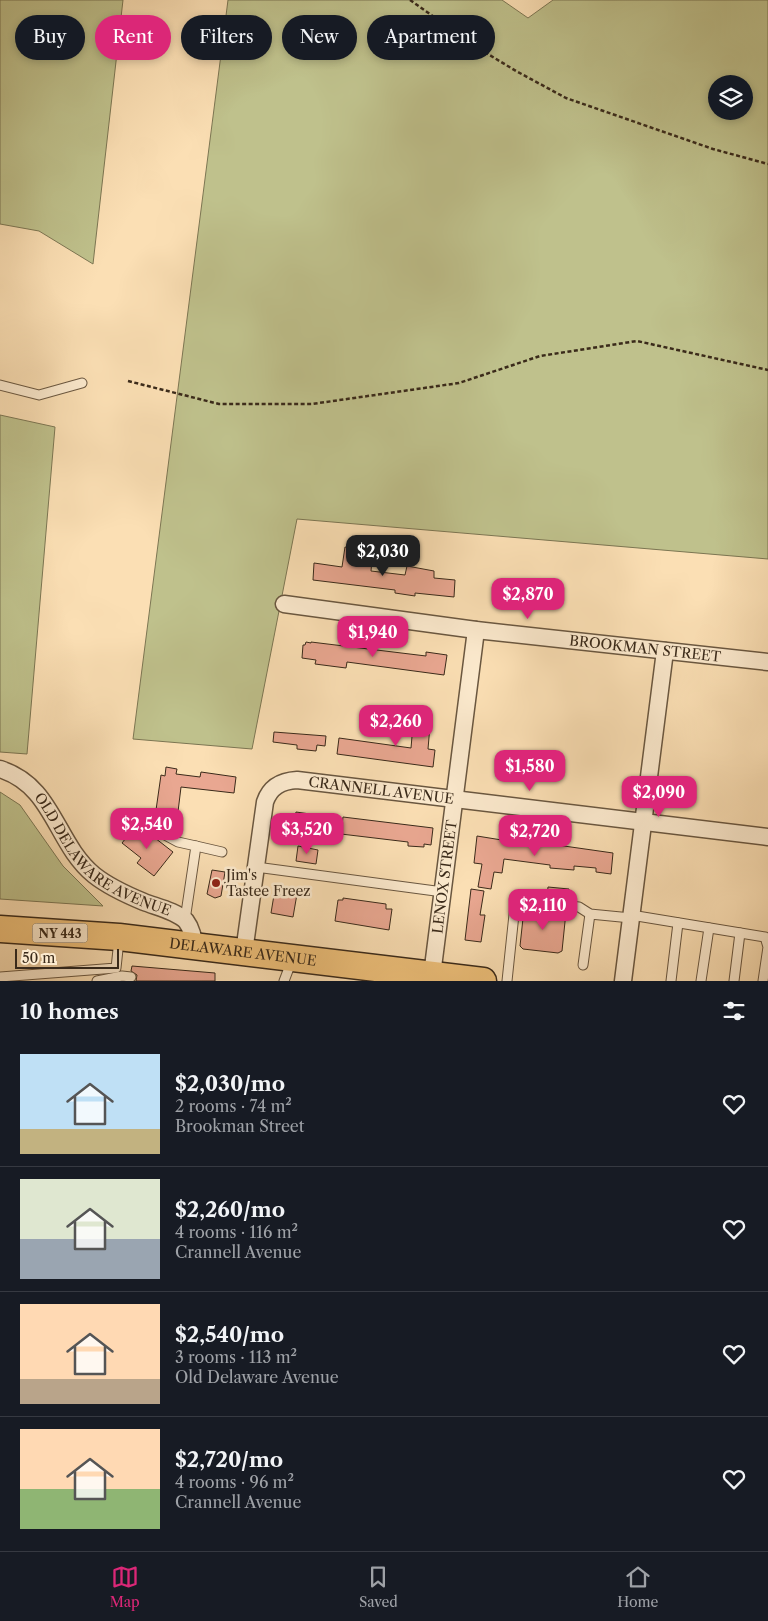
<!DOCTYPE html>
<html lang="en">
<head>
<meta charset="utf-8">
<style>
	body { margin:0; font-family:"Libre Caslon Text",serif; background:#242831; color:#f1f3f6; height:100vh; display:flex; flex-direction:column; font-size:19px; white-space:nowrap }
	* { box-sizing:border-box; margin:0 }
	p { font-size:16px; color:#9ea1a6 }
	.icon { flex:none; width:28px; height:28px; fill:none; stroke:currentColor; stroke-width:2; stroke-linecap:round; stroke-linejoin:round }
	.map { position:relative; height:981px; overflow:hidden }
	.sheet { display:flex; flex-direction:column; background:#171b24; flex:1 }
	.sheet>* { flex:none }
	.guide { position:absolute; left:15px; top:15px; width:500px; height:45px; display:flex; gap:10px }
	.fabs { position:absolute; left:708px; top:75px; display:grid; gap:10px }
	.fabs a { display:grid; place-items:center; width:45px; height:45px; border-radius:50%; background:#171b24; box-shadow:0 2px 8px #0003; font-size:25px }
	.scale { position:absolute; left:15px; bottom:12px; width:104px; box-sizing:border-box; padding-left:5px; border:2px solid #3a2a1a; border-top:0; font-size:14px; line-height:18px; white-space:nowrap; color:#3a2a1a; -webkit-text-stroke:4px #fceace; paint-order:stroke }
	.price { position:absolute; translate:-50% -42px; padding:0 11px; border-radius:10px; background:#db2777; color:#fff; font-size:16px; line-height:32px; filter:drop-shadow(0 1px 2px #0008) }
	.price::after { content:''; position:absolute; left:50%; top:30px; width:15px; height:11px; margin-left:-8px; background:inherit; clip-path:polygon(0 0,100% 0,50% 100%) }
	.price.on { background:#222; color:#fff }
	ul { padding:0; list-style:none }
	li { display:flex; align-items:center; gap:15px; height:125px; padding:0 20px }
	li+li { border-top:1px solid #363941 }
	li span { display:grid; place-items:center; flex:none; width:140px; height:100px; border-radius:0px; color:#555 }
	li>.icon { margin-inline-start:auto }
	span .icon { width:60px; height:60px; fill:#fffc; stroke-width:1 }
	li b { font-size:21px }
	h2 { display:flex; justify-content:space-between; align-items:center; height:60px; padding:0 20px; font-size:21px }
	.tag { padding:0 18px; border-radius:22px; background:#171b24; box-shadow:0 2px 8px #0003; font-size:18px; line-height:45px }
	.tag.on { background:#db2777; color:#fff }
	.menu { display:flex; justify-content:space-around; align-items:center; height:70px; border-top:1px solid #363941; background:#171b24; font-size:14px; color:#9ea1a6 }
	.menu a { display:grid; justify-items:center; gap:2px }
	.menu .on { color:#db2777 }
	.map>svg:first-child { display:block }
	.green { fill:#bfc18c; stroke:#7c7653; fill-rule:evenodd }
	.water { fill:#9fbdaa; stroke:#778270 }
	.building { fill:#e9a791; stroke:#3a2a1a }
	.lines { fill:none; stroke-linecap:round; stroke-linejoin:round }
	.service-casing { stroke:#6a5740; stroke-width:11 }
	.minor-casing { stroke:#6a5740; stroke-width:19 }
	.primary-casing { stroke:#3a2a1a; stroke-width:29 }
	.path { stroke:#3a2a1a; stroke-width:2.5; stroke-dasharray:4 2.5; stroke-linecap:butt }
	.service { stroke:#fceace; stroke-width:9 }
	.minor { stroke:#fceace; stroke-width:16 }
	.primary { stroke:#eec07a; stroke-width:26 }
	.poi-dot { fill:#8f2418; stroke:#fceace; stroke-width:2 }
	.labels { text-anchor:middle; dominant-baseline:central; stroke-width:5; stroke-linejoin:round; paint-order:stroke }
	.shield { fill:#fceace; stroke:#746450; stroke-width:1 }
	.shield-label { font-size:12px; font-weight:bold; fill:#3a2a1a }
	.street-label { font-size:14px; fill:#3a2a1a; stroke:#fceace }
	.poi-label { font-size:14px; fill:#3a2a1a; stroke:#fceace; text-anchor:start }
</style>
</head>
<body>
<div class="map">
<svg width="768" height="981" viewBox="0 0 768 981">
	<rect width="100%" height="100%" fill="#fbdfb4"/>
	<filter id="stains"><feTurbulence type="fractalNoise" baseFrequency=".004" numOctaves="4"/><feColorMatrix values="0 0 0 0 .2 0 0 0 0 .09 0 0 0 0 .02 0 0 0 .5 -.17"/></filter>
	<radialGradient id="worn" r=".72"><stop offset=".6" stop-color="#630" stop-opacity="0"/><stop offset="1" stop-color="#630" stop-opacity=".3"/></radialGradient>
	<g class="green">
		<path d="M 0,0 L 123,0 L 93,264 L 39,231 L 0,224 Z"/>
		<path d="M 228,0 L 502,0 L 528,18 L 553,0 L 768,0 L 768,559 L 297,519 L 252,749 L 133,739 ZM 716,84 L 744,84 L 744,111 L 716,111 Z"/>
		<path d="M 0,415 L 55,427 L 27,754 L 0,752 Z"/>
		<path d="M 0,792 L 20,805 L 63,866 L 103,906 L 0,899 Z"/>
	</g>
	<path class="water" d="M 401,542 L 413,543 L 410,564 L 398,562 Z"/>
	<g class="building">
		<path d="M 345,547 L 360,549 L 359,559 L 372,560 L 371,571 L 405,575 L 407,566 L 434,571 L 434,578 L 455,580 L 454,597 L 415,593 L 415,596 L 395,593 L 395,590 L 313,580 L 314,563 L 342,567 Z"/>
		<path d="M 306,642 L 311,643 L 311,642 L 426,656 L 426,652 L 447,655 L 444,675 L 347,662 L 346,668 L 315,664 L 316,660 L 302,658 L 303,645 L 305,645 Z"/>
		<path d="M 414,713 L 431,714 L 428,749 L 435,750 L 433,767 L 337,754 L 339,738 L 411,748 Z"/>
		<path d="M 274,732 L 326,736 L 325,746 L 317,745 L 316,751 L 297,749 L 297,745 L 273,742 Z"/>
		<path d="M 166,767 L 177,769 L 176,774 L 200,777 L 201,772 L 236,777 L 234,793 L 181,787 L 177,820 L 155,817 L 161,775 L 165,776 Z"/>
		<path d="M 296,812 L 324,816 L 322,830 L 293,826 Z"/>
		<path d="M 343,817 L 433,828 L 431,845 L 424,844 L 424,847 L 408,846 L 408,842 L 341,834 Z"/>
		<path d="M 137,824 L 173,852 L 154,876 L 137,863 L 141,858 L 122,843 Z"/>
		<path d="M 477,836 L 514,842 L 514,839 L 534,841 L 535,836 L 551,839 L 550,844 L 613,853 L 611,874 L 596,872 L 596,868 L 574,866 L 574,870 L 550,868 L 550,865 L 504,859 L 502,873 L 494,872 L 491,889 L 478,887 L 482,864 L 474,863 Z"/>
		<path d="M 298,846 L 318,850 L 316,864 L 296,861 Z"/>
		<path d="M 212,870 L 225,872 L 221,896 L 215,898 L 207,894 Z"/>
		<path d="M 548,887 L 569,889 L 568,899 L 547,897 Z"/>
		<path d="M 471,889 L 484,891 L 480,915 L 485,915 L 481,942 L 465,940 Z"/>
		<path d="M 281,891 L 297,894 L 293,917 L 271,913 L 274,895 L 280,896 Z"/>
		<path d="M 343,898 L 386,904 L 386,909 L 392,909 L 389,930 L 335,921 L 338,900 L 343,900 Z"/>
		<path d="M 524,909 L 566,912 L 562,951 L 558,953 L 523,949 L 520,946 Z"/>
		<path d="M 132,966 L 215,973 L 215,981 L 136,981 L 137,975 L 131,971 Z"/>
	</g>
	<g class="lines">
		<defs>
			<g id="service">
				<path d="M 0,385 L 39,395 L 82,383"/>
				<path d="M 165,835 L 178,842 L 196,846 L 185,920"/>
				<path d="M 196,846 L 222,852"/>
				<path d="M 256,867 L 443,892"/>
				<path d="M 631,915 L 765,937 L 768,947 L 763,981"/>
				<path d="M 583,965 L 590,914"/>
				<path d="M 0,977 L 116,968 L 119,940"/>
				<path d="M 97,981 L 122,976 L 131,977"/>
				<path d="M 284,981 L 292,960"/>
				<path d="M 507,981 L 515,905 L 519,900 L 579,907 L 590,914 L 631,918"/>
				<path d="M 671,981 L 678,923"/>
				<path d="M 701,981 L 709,928"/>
				<path d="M 734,981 L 740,933"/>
			</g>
			<g id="minor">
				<path id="s1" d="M 284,604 L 476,630 L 768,662"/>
				<path id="s2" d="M 0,769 C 54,786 55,843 94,875 C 109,887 127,895 144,902 C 157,907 176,911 186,921 C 192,929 193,937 194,946"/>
				<path id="s3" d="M 244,952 L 265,802 C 270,787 281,781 297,780 L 768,837"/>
				<path id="s4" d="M 432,975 L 476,630"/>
				<path d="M 623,981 L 665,651"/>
			</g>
			<g id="primary">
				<path id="s5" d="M 0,929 L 119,937 L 483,981"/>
			</g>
		</defs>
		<use href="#service" class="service-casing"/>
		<use href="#minor" class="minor-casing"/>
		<use href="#primary" class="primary-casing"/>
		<g class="path">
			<path d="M 410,0 L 478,48 L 516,71 L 566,98 L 713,149 L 768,164"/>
			<path d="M 128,381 L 219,404 L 312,404 L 459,383 L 540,356 L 637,341 L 768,370"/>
		</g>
		<use href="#service" class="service"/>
		<use href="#minor" class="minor"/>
		<use href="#primary" class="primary"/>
	</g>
	<circle class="poi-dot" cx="216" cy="883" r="5"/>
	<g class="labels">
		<rect class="shield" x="32.5" y="923.5" width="55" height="19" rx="4"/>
		<g class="shield-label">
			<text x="60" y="933">NY 443</text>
		</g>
		<g class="street-label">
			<text stroke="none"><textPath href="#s1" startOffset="364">BROOKMAN STREET</textPath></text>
			<text stroke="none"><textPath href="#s3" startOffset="278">CRANNELL AVENUE</textPath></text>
			<text stroke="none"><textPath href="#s2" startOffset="138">OLD DELAWARE AVENUE</textPath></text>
			<text stroke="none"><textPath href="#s4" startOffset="99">LENOX STREET</textPath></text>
			<text stroke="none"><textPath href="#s5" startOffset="244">DELAWARE AVENUE</textPath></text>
		</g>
		<g class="poi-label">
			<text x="226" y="875">Jim's<tspan x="226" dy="16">Tastee Freez</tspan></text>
		</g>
	</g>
	<rect width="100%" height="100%" filter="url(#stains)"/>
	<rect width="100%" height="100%" fill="url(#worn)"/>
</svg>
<div class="fabs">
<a><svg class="icon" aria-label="layers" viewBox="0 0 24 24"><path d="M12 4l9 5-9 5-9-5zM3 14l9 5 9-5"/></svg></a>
</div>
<div class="scale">50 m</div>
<b class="price on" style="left:383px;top:577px">$2,030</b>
<b class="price" style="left:528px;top:620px">$2,870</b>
<b class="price" style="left:373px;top:658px">$1,940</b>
<b class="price" style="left:396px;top:747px">$2,260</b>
<b class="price" style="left:530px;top:792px">$1,580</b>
<b class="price" style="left:659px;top:818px">$2,090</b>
<b class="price" style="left:147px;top:850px">$2,540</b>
<b class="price" style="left:307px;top:855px">$3,520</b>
<b class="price" style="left:535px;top:857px">$2,720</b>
<b class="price" style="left:543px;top:931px">$2,110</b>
<div class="guide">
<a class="tag">Buy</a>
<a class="tag on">Rent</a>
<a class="tag">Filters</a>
<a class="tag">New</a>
<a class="tag">Apartment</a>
</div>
</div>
<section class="sheet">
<h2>10 homes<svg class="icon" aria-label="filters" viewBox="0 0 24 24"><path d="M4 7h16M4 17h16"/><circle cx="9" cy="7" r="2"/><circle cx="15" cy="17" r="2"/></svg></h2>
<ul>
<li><span style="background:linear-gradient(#bfe0f5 75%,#c2b280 0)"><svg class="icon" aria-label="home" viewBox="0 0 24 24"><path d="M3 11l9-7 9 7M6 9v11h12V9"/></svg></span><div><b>$2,030/mo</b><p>2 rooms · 74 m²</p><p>Brookman Street</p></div><svg class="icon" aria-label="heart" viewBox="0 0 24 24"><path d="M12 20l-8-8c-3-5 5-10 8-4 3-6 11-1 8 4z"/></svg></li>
<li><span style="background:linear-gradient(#dfe7d0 60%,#9aa5b1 0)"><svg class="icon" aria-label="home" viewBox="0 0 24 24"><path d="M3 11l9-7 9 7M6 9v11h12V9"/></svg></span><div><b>$2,260/mo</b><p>4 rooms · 116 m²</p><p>Crannell Avenue</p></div><svg class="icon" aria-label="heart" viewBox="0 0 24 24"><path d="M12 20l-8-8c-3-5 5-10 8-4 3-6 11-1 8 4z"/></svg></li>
<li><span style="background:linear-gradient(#ffd9b3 75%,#b9a48a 0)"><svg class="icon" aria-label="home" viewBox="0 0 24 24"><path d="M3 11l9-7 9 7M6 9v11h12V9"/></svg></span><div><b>$2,540/mo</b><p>3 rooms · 113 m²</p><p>Old Delaware Avenue</p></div><svg class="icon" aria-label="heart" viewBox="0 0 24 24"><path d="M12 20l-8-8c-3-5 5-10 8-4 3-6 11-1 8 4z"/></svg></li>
<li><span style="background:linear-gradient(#ffd9b3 60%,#8fb573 0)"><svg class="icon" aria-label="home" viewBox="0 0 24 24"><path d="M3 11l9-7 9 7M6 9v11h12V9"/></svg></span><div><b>$2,720/mo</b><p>4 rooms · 96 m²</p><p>Crannell Avenue</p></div><svg class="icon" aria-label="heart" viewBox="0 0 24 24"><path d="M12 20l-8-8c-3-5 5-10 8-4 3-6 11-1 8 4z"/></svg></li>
</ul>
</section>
<nav class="menu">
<a class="on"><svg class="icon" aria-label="map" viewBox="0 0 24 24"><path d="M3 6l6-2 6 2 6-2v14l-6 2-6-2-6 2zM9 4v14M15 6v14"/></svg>Map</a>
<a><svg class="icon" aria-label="saved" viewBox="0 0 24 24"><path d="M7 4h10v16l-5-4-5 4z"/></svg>Saved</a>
<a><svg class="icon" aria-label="home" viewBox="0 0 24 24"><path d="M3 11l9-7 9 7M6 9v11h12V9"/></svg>Home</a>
</nav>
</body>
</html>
